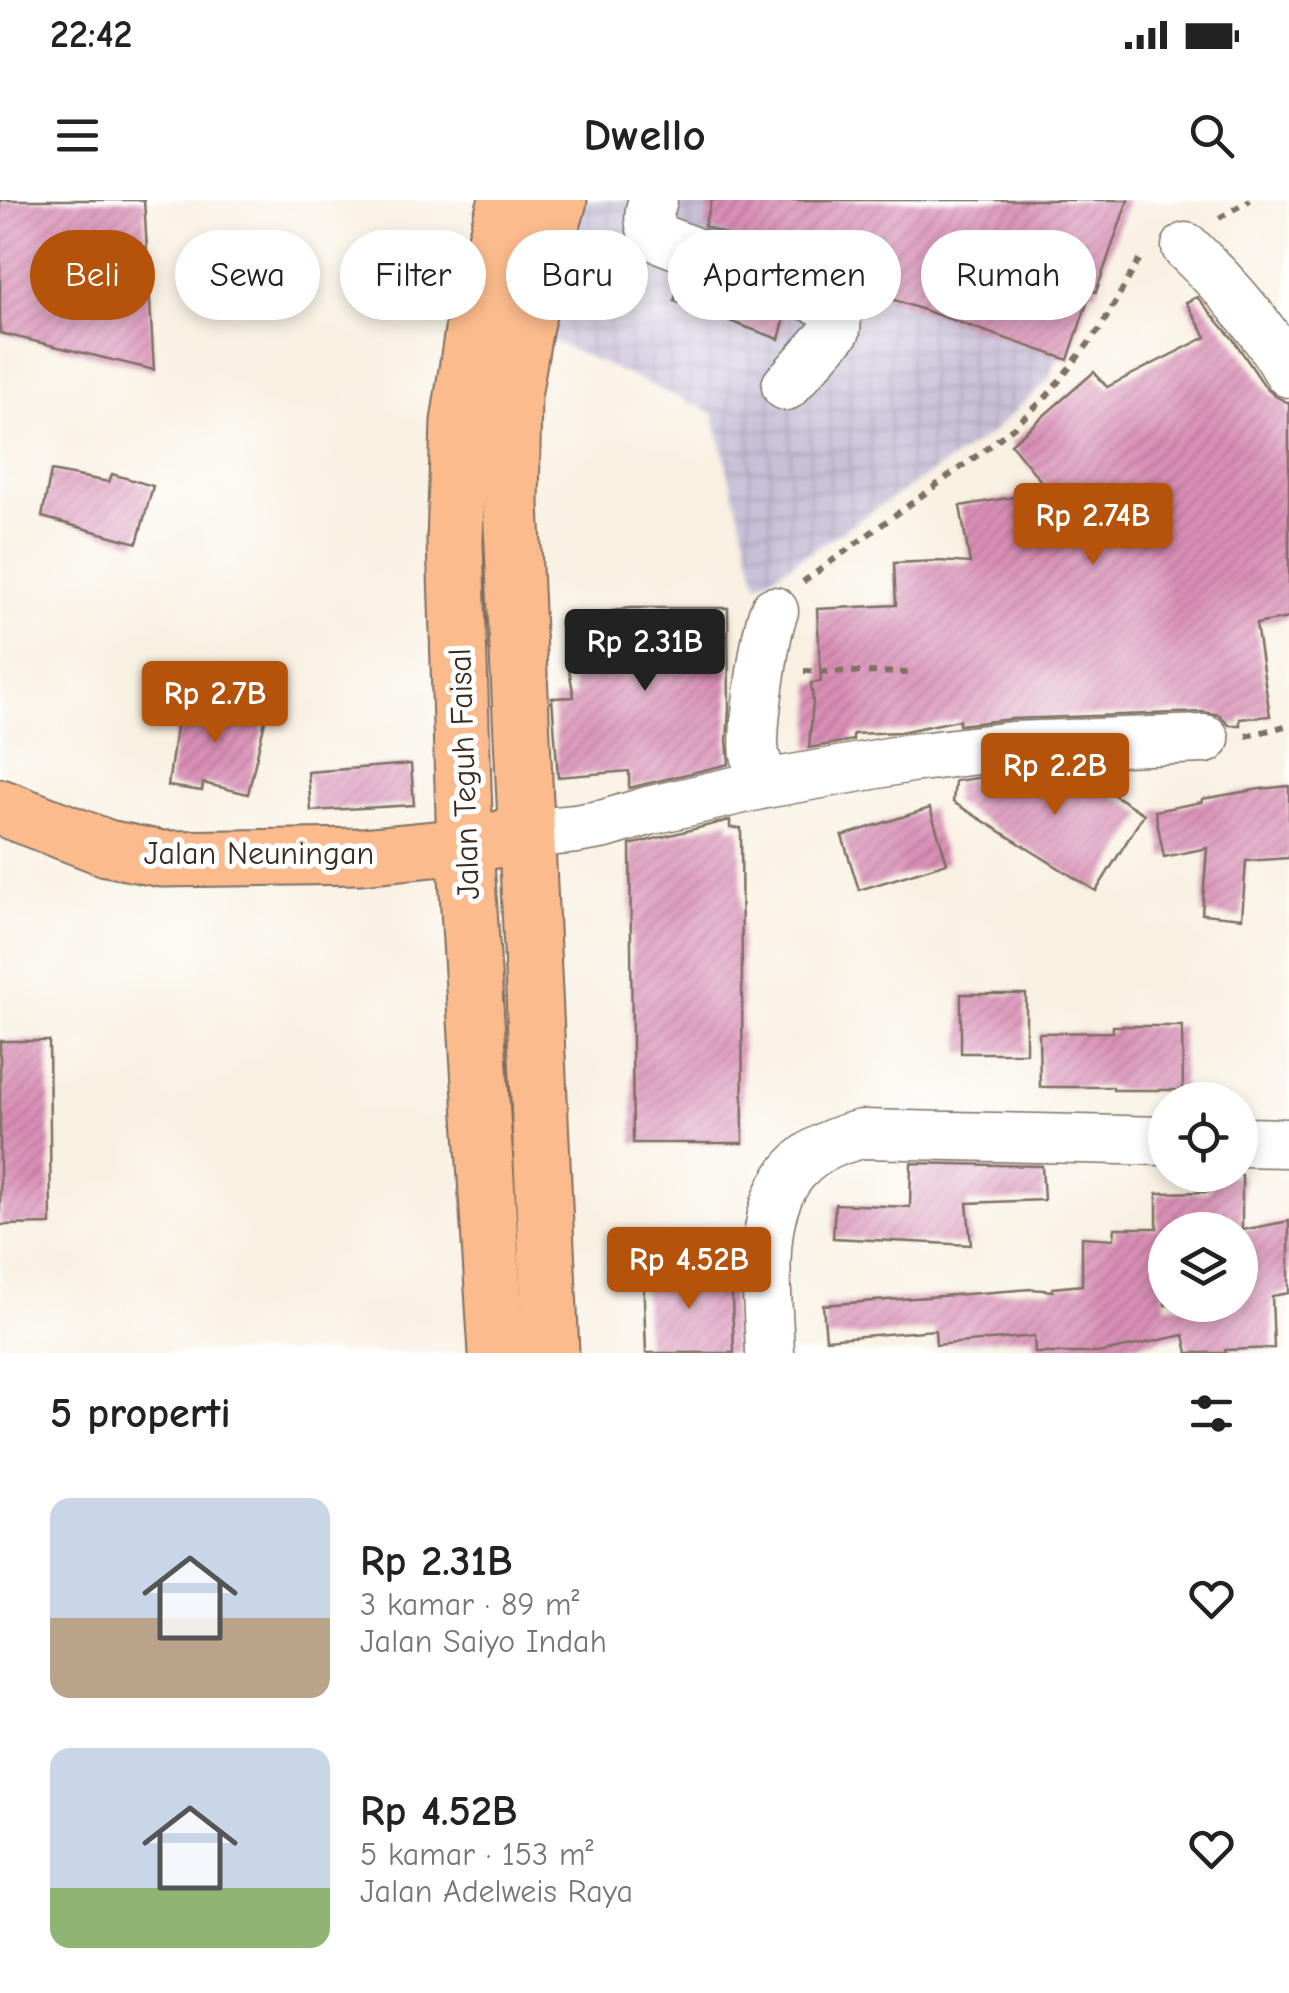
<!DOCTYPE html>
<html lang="id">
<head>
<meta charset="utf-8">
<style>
	body { margin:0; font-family:"Comic Neue",sans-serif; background:#f6f6f6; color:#222; height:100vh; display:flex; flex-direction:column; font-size:38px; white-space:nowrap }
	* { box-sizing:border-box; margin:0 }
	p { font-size:32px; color:#767676 }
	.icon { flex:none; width:55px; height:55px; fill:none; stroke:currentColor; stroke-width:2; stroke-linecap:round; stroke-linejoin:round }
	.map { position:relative; height:1153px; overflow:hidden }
	.sheet { display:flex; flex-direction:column; background:#fff; flex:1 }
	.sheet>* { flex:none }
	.hud { position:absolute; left:30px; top:30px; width:1230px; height:90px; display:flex; gap:20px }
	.controls { position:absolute; left:1148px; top:882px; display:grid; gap:20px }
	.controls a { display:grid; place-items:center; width:110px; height:110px; border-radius:50%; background:#fff; box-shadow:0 5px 15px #0003; font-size:50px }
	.price { position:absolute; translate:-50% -85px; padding:0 22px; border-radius:10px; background:#b45309; color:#fff; font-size:32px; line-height:65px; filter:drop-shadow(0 2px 5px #0008) }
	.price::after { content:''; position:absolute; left:50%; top:60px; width:30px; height:22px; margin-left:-15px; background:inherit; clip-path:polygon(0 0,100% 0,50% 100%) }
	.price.on { background:#222; color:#fff }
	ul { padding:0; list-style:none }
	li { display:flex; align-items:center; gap:30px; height:250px; padding:0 50px }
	li span { display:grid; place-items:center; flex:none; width:280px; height:200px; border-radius:20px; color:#555 }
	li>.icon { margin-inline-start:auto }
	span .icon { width:120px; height:120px; fill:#fffc; stroke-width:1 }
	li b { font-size:42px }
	h2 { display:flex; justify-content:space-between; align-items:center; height:120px; padding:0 50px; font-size:42px }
	.pill { padding:0 35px; border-radius:45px; background:#fff; box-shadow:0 5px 15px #0003; font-size:35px; line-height:90px }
	.pill.on { background:#b45309; color:#fff }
	.status { display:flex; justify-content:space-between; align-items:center; height:70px; padding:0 50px; background:#fff; direction:ltr }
	.status svg { height:28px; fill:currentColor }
	header { display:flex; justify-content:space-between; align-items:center; height:130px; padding:0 50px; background:#fff; font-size:45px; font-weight:700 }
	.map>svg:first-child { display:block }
	.industrial { fill:url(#industrial-grid) }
	.building { fill:url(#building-hatch); fill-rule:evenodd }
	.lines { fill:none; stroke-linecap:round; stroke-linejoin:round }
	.minor-casing { stroke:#7d6f62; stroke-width:51 }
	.major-casing { stroke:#7d6f62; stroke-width:59 }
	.highway-casing { stroke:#7d6f62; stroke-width:59 }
	.path { stroke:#7d6f62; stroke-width:6; stroke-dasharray:8 8; stroke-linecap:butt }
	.minor { stroke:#fff; stroke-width:48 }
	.major { stroke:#fbbb8c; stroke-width:55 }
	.highway { stroke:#fbbb8c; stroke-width:55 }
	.labels { text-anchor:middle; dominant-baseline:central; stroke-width:10; stroke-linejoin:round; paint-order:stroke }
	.street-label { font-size:32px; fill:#3b2a1e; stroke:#fff }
</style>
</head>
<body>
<div class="status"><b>22:42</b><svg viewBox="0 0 49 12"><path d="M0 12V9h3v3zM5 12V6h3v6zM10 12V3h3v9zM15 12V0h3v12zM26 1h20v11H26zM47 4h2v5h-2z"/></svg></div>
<header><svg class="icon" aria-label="menu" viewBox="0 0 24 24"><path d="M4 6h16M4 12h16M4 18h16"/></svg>Dwello<svg class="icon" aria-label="search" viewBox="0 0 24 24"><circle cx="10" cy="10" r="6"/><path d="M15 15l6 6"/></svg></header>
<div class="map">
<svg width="1289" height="1153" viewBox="0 0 1289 1153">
	<defs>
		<pattern id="industrial-grid" width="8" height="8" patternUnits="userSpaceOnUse" patternTransform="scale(2.5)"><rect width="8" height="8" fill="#c8c0d8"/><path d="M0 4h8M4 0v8" fill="none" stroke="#ada5b9"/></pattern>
		<pattern id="building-hatch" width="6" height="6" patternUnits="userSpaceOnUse" patternTransform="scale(2.5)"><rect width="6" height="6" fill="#da8fb6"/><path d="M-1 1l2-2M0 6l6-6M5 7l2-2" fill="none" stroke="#b27593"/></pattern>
	</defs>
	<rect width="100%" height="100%" fill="#fff"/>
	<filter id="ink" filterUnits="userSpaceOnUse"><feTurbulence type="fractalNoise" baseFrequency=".01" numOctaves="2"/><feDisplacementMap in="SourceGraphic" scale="20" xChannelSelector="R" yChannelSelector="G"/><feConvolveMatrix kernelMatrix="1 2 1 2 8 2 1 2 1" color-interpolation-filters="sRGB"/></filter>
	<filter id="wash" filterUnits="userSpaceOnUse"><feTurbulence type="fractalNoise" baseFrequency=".0048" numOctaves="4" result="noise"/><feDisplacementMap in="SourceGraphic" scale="40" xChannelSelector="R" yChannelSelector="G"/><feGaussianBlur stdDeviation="2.25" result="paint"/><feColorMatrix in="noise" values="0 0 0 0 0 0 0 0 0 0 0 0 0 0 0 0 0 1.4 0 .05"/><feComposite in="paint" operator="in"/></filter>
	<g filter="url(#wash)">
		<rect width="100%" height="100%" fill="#f8f0e1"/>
		<path class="industrial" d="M 568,0 L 1126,0 L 1102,63 L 1048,180 L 989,235 L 758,385 L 713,213 L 530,131 Z"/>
		<g id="blocks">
			<g class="building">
				<path d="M 0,0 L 144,0 L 154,170 L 0,133 Z"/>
				<path d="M 712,0 L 1128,0 L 1096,92 L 1091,91 L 1068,160 L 845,83 L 841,79 L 704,26 Z"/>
				<path d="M 682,76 L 785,117 L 779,139 L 674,101 Z"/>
				<path d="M 1197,97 L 1233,139 L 1266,188 L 1275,196 L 1289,203 L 1289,418 L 1256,424 L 1270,516 L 1240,519 L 1240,525 L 1229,525 L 1219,515 L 1204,512 L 1011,519 L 959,525 L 959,520 L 900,532 L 853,534 L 853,540 L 809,548 L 813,501 L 811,483 L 821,482 L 817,409 L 896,405 L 894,363 L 938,361 L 970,363 L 960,306 L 1049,291 L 1011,244 L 1094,172 L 1107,187 L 1206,137 L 1186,102 Z"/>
				<path d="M 51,271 L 109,282 L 112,274 L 153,286 L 137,343 L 42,317 Z"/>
				<path d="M 629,408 L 728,408 L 729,509 L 727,541 L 729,564 L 629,588 L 629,571 L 558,577 L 552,498 L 574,497 L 560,420 Z"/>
				<path d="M 180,498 L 267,512 L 248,594 L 203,583 L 202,591 L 168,586 Z"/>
				<path d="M 411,564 L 414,605 L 311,611 L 308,572 Z"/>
				<path d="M 1076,571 L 1144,614 L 1096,691 L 953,602 L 955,581 L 1014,573 Z"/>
				<path d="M 1289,586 L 1289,658 L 1246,661 L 1242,718 L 1202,714 L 1207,648 L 1164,657 L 1155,611 L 1202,602 L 1202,599 L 1260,589 Z"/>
				<path d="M 930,608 L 947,663 L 859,690 L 842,636 Z"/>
				<path d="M 730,620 L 730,628 L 741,628 L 743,943 L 633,943 L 630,645 Z"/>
				<rect x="961" y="794" width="65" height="59"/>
				<path d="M 1113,826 L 1182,826 L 1183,890 L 1113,890 L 1113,887 L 1040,887 L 1039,833 L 1113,832 Z"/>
				<path d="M 0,841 L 49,841 L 51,1024 L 0,1025 Z"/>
				<path d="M 911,963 L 1042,966 L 1044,1000 L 967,1003 L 971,1045 L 833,1038 L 835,1004 L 910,1007 Z"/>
				<path d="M 1209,975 L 1242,975 L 1242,1030 L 1289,1021 L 1289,1093 L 1272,1096 L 1274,1148 L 1225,1150 L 1226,1153 L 1188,1153 L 1184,1135 L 1098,1153 L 1035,1153 L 1034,1136 L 936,1145 L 935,1130 L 826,1139 L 823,1105 L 1031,1089 L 1053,1091 L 1053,1088 L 1082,1085 L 1082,1037 L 1114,1039 L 1115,1028 L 1157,1028 L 1157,993 L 1209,992 ZM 1165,1030 L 1240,1030 L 1240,1105 L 1165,1105 Z"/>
				<path d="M 731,1070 L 734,1153 L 646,1153 L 643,1072 Z"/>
			</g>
		</g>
	</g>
	<g filter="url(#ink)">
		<use href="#blocks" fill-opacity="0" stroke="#7d6f62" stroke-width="2.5"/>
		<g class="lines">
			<defs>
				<g id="minor">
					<path d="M 653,0 C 648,14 647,25 656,37 L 831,105 L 837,117 L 836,130 L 786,186"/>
					<path d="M 1186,47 C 1226,85 1262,125 1289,173"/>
					<path d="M 765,584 C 762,574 757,564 755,554 C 751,531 765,433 774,411"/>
					<path d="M 525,634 L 576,629 L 605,624 L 648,611 L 765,584 L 911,558 L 1012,546 L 1205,539"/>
					<path d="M 1240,942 L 1289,943"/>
					<path d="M 770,1153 C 767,1061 745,961 862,934 L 1165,941"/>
				</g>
				<path id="major" d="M 0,607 L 107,648 L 162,659 L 361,656 L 465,646 L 525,634"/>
				<g id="highway">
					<path d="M 497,1153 L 465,646 L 455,342 L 459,222 L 477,105 L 507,0"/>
					<path d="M 551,1153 L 511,304 L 513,196 L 525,125 L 559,0"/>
				</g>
			</defs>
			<use href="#minor" class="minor-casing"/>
			<use href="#major" class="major-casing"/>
			<use href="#highway" class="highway-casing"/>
			<g class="path">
				<path d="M 1219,18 L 1250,0"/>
				<path d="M 803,382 L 982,252 L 1015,226 L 1047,196 L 1100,129 L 1142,55"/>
				<path d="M 804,471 L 916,473"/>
				<path d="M 1246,536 L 1289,525"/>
			</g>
			<use href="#minor" class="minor"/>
			<use href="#major" class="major"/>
			<use href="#highway" class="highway"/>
		</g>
	</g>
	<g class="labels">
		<g class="street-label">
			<text transform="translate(464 574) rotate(-92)">Jalan Teguh Faisal</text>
			<text x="259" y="653">Jalan Neuningan</text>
		</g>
	</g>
</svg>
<div class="controls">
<a><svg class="icon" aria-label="locate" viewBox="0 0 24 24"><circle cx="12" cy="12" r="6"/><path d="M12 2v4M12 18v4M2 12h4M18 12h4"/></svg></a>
<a><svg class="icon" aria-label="layers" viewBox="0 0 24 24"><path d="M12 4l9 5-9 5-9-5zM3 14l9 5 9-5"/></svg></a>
</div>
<b class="price" style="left:1093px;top:368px">Rp 2.74B</b>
<b class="price on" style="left:645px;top:494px">Rp 2.31B</b>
<b class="price" style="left:215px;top:546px">Rp 2.7B</b>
<b class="price" style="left:1055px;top:618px">Rp 2.2B</b>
<b class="price" style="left:689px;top:1112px">Rp 4.52B</b>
<div class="hud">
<a class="pill on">Beli</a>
<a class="pill">Sewa</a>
<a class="pill">Filter</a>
<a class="pill">Baru</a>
<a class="pill">Apartemen</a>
<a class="pill">Rumah</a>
</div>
</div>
<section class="sheet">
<h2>5 properti<svg class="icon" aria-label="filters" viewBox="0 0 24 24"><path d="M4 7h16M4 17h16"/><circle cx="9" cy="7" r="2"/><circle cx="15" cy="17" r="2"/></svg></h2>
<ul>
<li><span style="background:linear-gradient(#c9d6e8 60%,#b9a48a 0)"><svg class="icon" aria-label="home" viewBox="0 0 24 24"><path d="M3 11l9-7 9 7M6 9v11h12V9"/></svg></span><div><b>Rp 2.31B</b><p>3 kamar · 89 m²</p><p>Jalan Saiyo Indah</p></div><svg class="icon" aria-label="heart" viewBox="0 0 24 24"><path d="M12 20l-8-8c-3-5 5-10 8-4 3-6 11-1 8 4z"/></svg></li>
<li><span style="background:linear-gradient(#c9d6e8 70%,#8fb573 0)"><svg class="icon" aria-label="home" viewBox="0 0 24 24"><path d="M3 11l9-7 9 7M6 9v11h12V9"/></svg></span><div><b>Rp 4.52B</b><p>5 kamar · 153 m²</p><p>Jalan Adelweis Raya</p></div><svg class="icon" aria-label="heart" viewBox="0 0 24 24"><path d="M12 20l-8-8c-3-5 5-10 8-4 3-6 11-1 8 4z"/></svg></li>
</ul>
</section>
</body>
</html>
